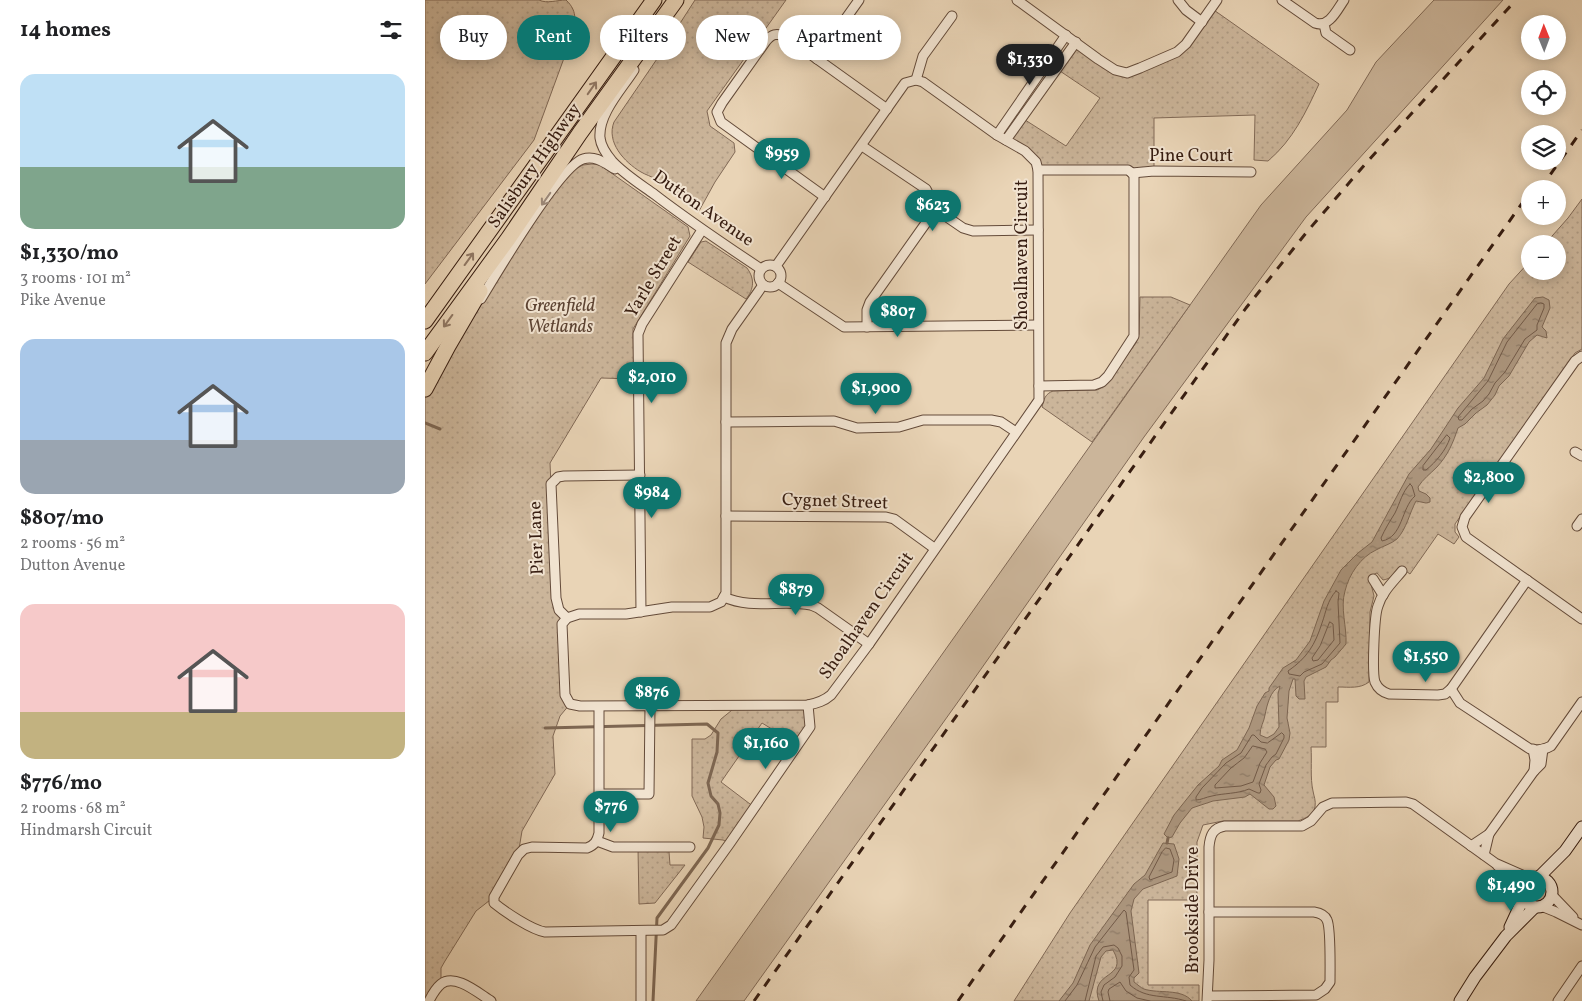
<!DOCTYPE html>
<html lang="en">
<head>
<meta charset="utf-8">
<style>
	body { margin:0; font-family:Vollkorn,serif; background:#f2f2f2; color:#202124; height:100vh; display:flex; flex-direction:column; font-size:19px; white-space:nowrap }
	* { box-sizing:border-box; margin:0 }
	p { font-size:16px; color:#757577 }
	.icon { flex:none; width:28px; height:28px; fill:none; stroke:currentColor; stroke-width:2; stroke-linecap:round; stroke-linejoin:round }
	.map { position:relative; flex:1; overflow:hidden }
	.panel { display:flex; flex-direction:column; background:#fff; width:425px }
	.panel>* { flex:none }
	.banner { position:absolute; left:15px; top:15px; width:475px; height:45px; display:flex; gap:10px }
	.needle { width:32px; rotate:359deg }
	.tools { position:absolute; left:1096px; top:15px; display:grid; gap:10px }
	.tools a { display:grid; place-items:center; width:45px; height:45px; border-radius:50%; background:#fff; box-shadow:0 2px 12px #0003; font-size:25px }
	.price { position:absolute; translate:-50% -42px; padding:0 11px; border-radius:18px; background:#0f766e; color:#fff; font-size:16px; line-height:32px; filter:drop-shadow(0 1px 2px #0008) }
	.price::after { content:''; position:absolute; left:50%; top:30px; width:15px; height:11px; margin-left:-8px; background:inherit; clip-path:polygon(0 0,100% 0,50% 100%) }
	.price.on { background:#222; color:#fff }
	ul { padding:0; list-style:none }
	li { display:grid; align-content:center; gap:10px; height:265px; padding:0 20px }
	li span { display:grid; place-items:center; height:155px; border-radius:15px; color:#555 }
	li>.icon { margin-inline-start:auto }
	span .icon { width:90px; height:90px; fill:#fffc; stroke-width:1 }
	li b { font-size:21px }
	h2 { display:flex; justify-content:space-between; align-items:center; height:60px; padding:0 20px; font-size:21px }
	.pill { padding:0 18px; border-radius:22px; background:#fff; box-shadow:0 2px 12px #0003; font-size:18px; line-height:45px }
	.pill.on { background:#0f766e; color:#fff }
	main { display:flex; flex:1; min-height:0 }
	.map>svg:first-child { display:block }
	.green { fill:#cbb59a; stroke:#816956 }
	.park { fill:url(#park-dots); stroke:#816956 }
	.water { fill:url(#water-ripples); stroke:#7d6652; fill-rule:evenodd }
	.lines { fill:none; stroke-linecap:round; stroke-linejoin:round }
	.shore { stroke:#725a48; stroke-width:1 }
	.stream { stroke:#7d6652; stroke-width:3 }
	.street-casing { stroke:#644b3a; stroke-width:11 }
	.secondary-casing { stroke:#371d11; stroke-width:13 }
	.highway-casing { stroke:#371d11; stroke-width:17 }
	.street { stroke:#f1e3d0; stroke-width:9 }
	.secondary { stroke:#f1e3d0; stroke-width:11 }
	.highway { stroke:#e9d4b6; stroke-width:15 }
	.rail { stroke:#371d11; stroke-width:3; stroke-dasharray:9 9; stroke-linecap:butt }
	.oneway { stroke:#907864 }
	.oneway2 { stroke:#9d8a7a }
	.labels { text-anchor:middle; dominant-baseline:central; stroke-width:4; stroke-linejoin:round; paint-order:stroke }
	.street-label { font-size:18px; fill:#371d11; stroke:#f1e3d0 }
	.park-label { font-size:18px; font-style:italic; fill:#5c4333; stroke:#f1e3d0 }
</style>
</head>
<body>
<main>
<section class="panel">
<h2>14 homes<svg class="icon" aria-label="filters" viewBox="0 0 24 24"><path d="M4 7h16M4 17h16"/><circle cx="9" cy="7" r="2"/><circle cx="15" cy="17" r="2"/></svg></h2>
<ul>
<li><span style="background:linear-gradient(#bfe0f5 60%,#7fa58c 0)"><svg class="icon" aria-label="home" viewBox="0 0 24 24"><path d="M3 11l9-7 9 7M6 9v11h12V9"/></svg></span><div><b>$1,330/mo</b><p>3 rooms · 101 m²</p><p>Pike Avenue</p></div></li>
<li><span style="background:linear-gradient(#a9c7e8 65%,#9aa5b1 0)"><svg class="icon" aria-label="home" viewBox="0 0 24 24"><path d="M3 11l9-7 9 7M6 9v11h12V9"/></svg></span><div><b>$807/mo</b><p>2 rooms · 56 m²</p><p>Dutton Avenue</p></div></li>
<li><span style="background:linear-gradient(#f6c9c9 70%,#c2b280 0)"><svg class="icon" aria-label="home" viewBox="0 0 24 24"><path d="M3 11l9-7 9 7M6 9v11h12V9"/></svg></span><div><b>$776/mo</b><p>2 rooms · 68 m²</p><p>Hindmarsh Circuit</p></div></li>
</ul>
</section>
<div class="map">
<svg width="1157" height="1001" viewBox="0 0 1157 1001">
	<defs>
		<pattern id="park-dots" width="8" height="8" patternUnits="userSpaceOnUse" patternTransform="scale(1.25)"><rect width="8" height="8" fill="#cbb59a"/><path d="M2 2h.1M6 6h.1" fill="none" stroke="#af9b84" stroke-width="1.8" stroke-linecap="round"/></pattern>
		<pattern id="water-ripples" width="26" height="14" patternUnits="userSpaceOnUse" patternTransform="scale(1.25)"><rect width="26" height="14" fill="#ac967e"/><path d="M2 4q2-2 4 0t4 0M15 11q2-2 4 0t4 0" fill="none" stroke="#8d7a66"/></pattern>
	</defs>
	<rect width="100%" height="100%" fill="#e9d4b6"/>
	<filter id="stains"><feTurbulence type="fractalNoise" baseFrequency=".004" numOctaves="4"/><feColorMatrix values="0 0 0 0 .2 0 0 0 0 .09 0 0 0 0 .02 0 0 0 .5 -.17"/></filter>
	<radialGradient id="worn" r=".72"><stop offset=".6" stop-color="#630" stop-opacity="0"/><stop offset="1" stop-color="#630" stop-opacity=".3"/></radialGradient>
	<path class="green" d="M 1009,0 L 1078,0 L 881,217 L 719,437 L 535,699 L 319,1001 L 271,1001 L 836,205 L 922,110 L 951,62 Z"/>
	<g class="park">
		<path d="M 0,0 L 114,0 C 122,4 132,0 141,0 C 154,12 150,24 146,39 L 109,140 L 0,284 Z"/>
		<path d="M 270,0 L 361,0 L 282,111 L 285,126 L 309,143 L 310,152 L 290,182 L 274,211 C 260,201 245,190 230,179 C 226,176 221,175 216,172 C 199,162 181,142 189,122 L 234,56 Z"/>
		<path d="M 786,8 L 894,84 C 881,112 868,140 843,161 L 829,160 L 830,115 L 729,118 L 729,171 L 613,170 L 611,162 L 581,140 L 597,118 L 641,146 L 675,98 L 632,69 L 651,42 L 702,73 L 752,52 Z"/>
		<path d="M 167,164 L 175,165 L 263,227 L 265,236 L 208,329 L 209,379 L 176,378 L 125,463 L 131,598 L 142,618 L 137,624 L 145,704 L 135,716 L 128,736 L 130,774 L 97,831 L 93,855 L 69,897 L 51,911 L 20,961 L 16,968 L 16,984 L 0,1001 L 0,396 L 87,253 L 131,189 L 150,169 L 158,165 Z"/>
		<path d="M 1157,199 L 1157,349 L 1150,353 L 1030,524 L 1030,532 L 1034,537 L 1029,544 L 1013,534 L 985,574 L 975,567 C 970,573 966,579 958,580 L 952,573 L 944,576 L 949,596 L 945,612 L 944,682 C 935,689 924,687 913,687 L 913,702 L 901,702 L 901,747 L 886,747 C 887,761 885,778 888,791 C 889,797 891,800 890,807 C 888,816 880,818 873,821 L 798,821 L 778,825 L 772,842 L 772,900 L 723,900 L 723,985 L 774,985 L 774,1001 L 589,1001 L 645,913 L 1084,284 L 1105,261 L 1105,271 L 1132,271 L 1132,244 L 1120,244 L 1143,218 Z"/>
		<path d="M 281,241 L 322,268 C 330,279 329,289 321,299 L 263,262 L 276,242 Z"/>
		<path d="M 715,297 L 746,297 L 765,305 L 667,442 L 617,407 C 619,399 620,394 628,391 L 672,390 L 678,387 L 683,382 L 711,343 L 714,334 Z"/>
		<path d="M 383,705 L 385,720 L 373,745 L 337,723 L 296,782 L 329,807 L 305,843 L 298,840 L 278,838 L 279,827 L 277,817 L 267,796 L 267,739 L 280,739 L 286,735 L 296,719 L 312,706 Z"/>
		<path d="M 213,849 L 242,850 L 244,852 L 245,865 L 260,865 L 230,903 L 214,904 Z"/>
	</g>
	<g class="water">
		<path d="M 1118,297 L 1124,300 L 1125,308 L 1117,327 L 1121,331 L 1122,338 L 1112,335 L 1104,342 L 1084,376 L 1074,386 L 1070,395 L 1062,405 L 1051,413 L 1040,424 L 1033,428 C 1028,443 1023,455 1012,467 C 1005,474 998,479 993,487 L 994,491 L 1001,494 L 1005,498 L 1005,502 L 1001,503 L 991,501 C 984,514 982,528 972,539 C 966,544 958,546 951,550 C 936,557 924,574 920,591 C 915,608 922,627 921,644 L 910,657 L 906,660 L 901,667 L 881,677 L 879,681 L 880,699 L 874,699 L 871,696 L 870,679 L 868,679 L 864,691 L 862,718 L 865,733 L 864,740 L 854,759 L 851,760 L 845,767 L 839,785 L 849,797 L 851,806 L 848,809 L 844,809 L 825,794 L 820,797 L 788,801 L 767,808 L 755,823 L 747,837 L 743,838 L 739,834 L 749,815 L 773,785 L 794,766 L 797,760 L 812,750 L 824,728 L 832,706 L 840,693 L 844,691 L 844,688 L 858,668 L 871,660 L 885,641 L 899,601 L 916,570 L 933,553 L 947,542 L 984,474 L 1006,449 L 1033,408 L 1059,378 L 1078,339 L 1110,298 ZM 855,686 L 853,694 L 854,727 L 849,734 L 842,738 L 835,735 C 835,727 839,722 840,715 C 842,705 845,691 855,686 Z"/>
		<path d="M 738,843 L 749,844 L 754,859 L 752,876 L 718,889 L 709,899 L 706,911 L 714,973 L 709,978 L 709,982 C 712,984 716,988 719,989 C 734,994 756,988 767,1001 L 674,1001 C 663,970 705,980 688,950 L 681,951 L 676,957 L 664,1001 L 634,1001 L 648,983 L 665,945 L 709,884 L 720,875 Z"/>
	</g>
	<g class="lines">
		<g class="shore">
			<path d="M 1116,303 L 1119,304 L 1119,308 L 1112,325 L 1112,330 L 1100,339 L 1080,372 L 1070,383 L 1064,394 L 1058,401 L 1047,409 L 1037,420 L 1034,420 L 1033,417 L 1063,381 L 1082,342 L 1112,304 Z"/>
			<path d="M 1022,435 L 1025,438 C 1021,450 1011,462 1001,470 L 998,470 L 998,466 Z"/>
			<path d="M 985,484 L 987,486 L 990,496 C 976,508 978,537 957,541 L 956,538 C 960,529 965,521 970,513 C 975,503 977,492 985,484 Z"/>
			<path d="M 911,591 L 914,593 L 913,602 L 915,643 L 897,664 L 879,672 L 875,676 L 864,674 L 863,671 C 882,658 890,645 897,623 C 901,612 902,601 911,591 Z"/>
			<path d="M 905,622 L 908,624 L 909,640 L 893,660 L 888,661 L 887,658 L 895,646 Z"/>
			<path d="M 857,733 L 859,735 L 859,738 L 851,754 L 847,757 L 841,765 L 834,784 L 836,790 L 835,793 L 833,793 L 824,789 C 812,794 799,793 787,796 C 781,797 776,800 771,800 L 771,797 L 777,788 L 801,763 L 816,753 L 827,735 L 829,735 L 836,742 L 842,743 Z"/>
			<path d="M 828,746 L 840,749 L 842,752 L 835,763 L 828,782 L 816,786 L 790,788 L 790,785 L 806,768 L 819,758 Z"/>
			<path d="M 741,848 L 745,849 L 749,860 L 747,872 L 725,880 L 724,877 L 737,852 Z"/>
			<path d="M 640,1001 L 652,985 L 670,947 L 699,910 L 701,912 L 709,970 L 704,977 L 705,985 C 722,1000 740,994 761,1001"/>
			<path d="M 660,1001 L 671,956 L 678,947 L 689,945 L 693,948 L 697,956 L 697,966 L 690,977 L 679,985 L 676,992 L 678,1001"/>
			<path d="M 685,1001 L 683,992 L 684,989 L 695,982 L 701,991 L 712,998 L 725,1001"/>
		</g>
		<g class="stream">
			<path d="M 0,423 L 15,429"/>
			<path d="M 120,728 L 282,724 L 293,733 L 292,752 L 283,783 L 286,796 L 293,804 L 295,813 L 294,825 L 283,848 L 232,918 L 228,1001"/>
			<path d="M 742,843 L 743,838"/>
		</g>
		<defs>
			<g id="street">
				<path d="M 592,0 L 673,59 L 690,70 L 702,73 L 715,68 L 752,52 L 761,44 L 792,0"/>
				<path d="M 753,0 L 761,10 L 777,22"/>
				<path d="M 857,0 L 890,23 C 904,28 912,10 919,0"/>
				<path d="M 899,24 L 901,33 L 925,50"/>
				<path d="M 392,59 L 434,0"/>
				<path d="M 209,70 C 197,89 173,114 175,138 C 176,146 182,155 187,161 C 199,174 215,184 229,194 C 264,221 300,245 336,269"/>
				<path d="M 491,80 L 498,56 L 527,16"/>
				<path d="M 572,135 L 641,35"/>
				<path d="M 581,140 L 651,42"/>
				<path d="M 437,146 L 501,189 L 505,197 L 510,215"/>
				<path d="M 613,170 L 703,170 L 707,173 L 729,171 L 826,172"/>
				<path d="M 400,197 L 296,122 L 292,112 L 297,103 L 341,41 C 347,34 351,33 360,36 L 462,109"/>
				<circle cx="345" cy="276" r="11"/>
				<path d="M 353,283 L 419,327 L 613,325"/>
				<path d="M 338,285 L 307,329 L 301,343 L 301,593 L 296,602 L 285,607 L 247,607 L 201,614 L 154,614 L 142,618 L 137,624 L 140,695 L 145,704 L 155,706 L 383,705 C 393,703 399,701 406,695 L 444,644 L 614,400 L 613,170 L 611,162 L 600,151 L 572,135 L 498,82 L 491,80 L 480,83 L 351,266"/>
				<path d="M 56,299 C 71,274 135,166 158,159 C 170,155 180,163 190,169"/>
				<path d="M 442,327 L 442,310 L 445,302 L 503,220 L 513,214 L 519,215 L 538,228 L 548,231 L 613,230"/>
				<path d="M 1157,356 L 1150,361 L 1040,517 L 1037,527 L 1041,537 L 1157,619"/>
				<path d="M 614,386 L 669,385 L 677,382 L 683,376 L 709,336 L 709,176 L 707,173"/>
				<path d="M 301,422 L 409,421 L 432,428 L 474,427 L 498,420 L 566,420 L 576,422 L 591,432"/>
				<path d="M 1150,452 L 1157,456"/>
				<path d="M 301,516 L 461,517 L 469,519 L 509,548"/>
				<path d="M 1152,526 L 1157,519"/>
				<path d="M 977,571 C 968,582 957,592 953,606 C 949,616 947,673 950,682 C 953,689 957,692 964,694 L 1013,695 L 1020,694 L 1026,689 L 1102,580"/>
				<path d="M 948,579 L 958,595"/>
				<path d="M 299,597 C 327,610 357,599 386,605 L 393,608 L 444,644"/>
				<path d="M 216,612 L 213,334 L 217,324 L 277,230"/>
				<path d="M 142,618 L 134,610 L 131,598 L 126,484 L 133,477 L 139,476 L 215,475"/>
				<path d="M 1026,689 L 1035,703 L 1105,749 C 1113,751 1119,750 1126,746 L 1157,702"/>
				<path d="M 174,707 L 174,833 C 172,841 170,845 162,848 L 107,847 L 99,849 L 93,855 L 69,897 L 69,903 C 80,912 107,930 120,932 L 238,930 L 246,925 L 305,843 L 385,727 L 383,705"/>
				<path d="M 1108,749 L 1110,760 L 1109,771"/>
				<path d="M 175,794 L 224,794 L 225,707"/>
				<path d="M 172,841 L 188,847 L 265,847"/>
				<path d="M 1046,846 L 1064,834 L 1109,771 L 1116,764 L 1118,749"/>
				<path d="M 1059,855 L 1064,834"/>
				<path d="M 1072,865 L 1096,889"/>
				<path d="M 1126,894 L 1148,917"/>
				<path d="M 1116,906 L 1131,912 L 1157,925"/>
				<path d="M 216,931 L 216,1001"/>
				<path d="M 783,996 L 891,995 L 900,989 L 905,982 C 905,971 906,928 902,920 C 900,915 895,913 889,912 L 784,912"/>
				<path d="M 4,1001 C 7,995 10,989 16,984 C 30,973 53,993 66,1001"/>
				<path d="M 782,1001 L 784,960 L 784,847 C 785,835 788,828 800,826 L 877,826 L 886,821 L 898,807 L 907,803 L 981,802 L 988,804 L 1070,863 L 1104,878"/>
				<path d="M 1133,1001 L 1157,966"/>
			</g>
			<g id="secondary">
				<circle cx="1112" cy="892" r="15"/>
				<path d="M 1114,877 L 1140,851 L 1157,827"/>
				<path d="M 1085,927 L 1098,899"/>
				<path d="M 1035,1001 L 1050,977 L 1081,936 L 1110,907"/>
			</g>
			<g id="highway">
				<path d="M 0,321 L 229,0"/>
				<path d="M 0,353 L 83,239 L 155,133 L 251,0"/>
				<path d="M 0,389 L 23,346 L 55,291"/>
			</g>
		</defs>
		<use href="#street" class="street-casing"/>
		<use href="#secondary" class="secondary-casing"/>
		<use href="#highway" class="highway-casing"/>
		<use href="#street" class="street"/>
		<use href="#secondary" class="secondary"/>
		<use href="#highway" class="highway"/>
		<g class="rail">
			<path d="M 1115,189 L 1157,130"/>
			<path d="M 329,1001 L 821,308 L 881,233 L 942,162 L 1091,0"/>
			<path d="M 533,1001 L 1105,192"/>
		</g>
	</g>
	<defs><path id="oneway-shaft" d="M-6 0H5M1.5-3L5.5 0L1.5 3" fill="none" stroke-width="1.6" stroke-linecap="round" stroke-linejoin="round" transform="scale(1.25)"/></defs>
	<g class="oneway">
		<use href="#oneway-shaft" transform="translate(167 88) rotate(-55)"/>
		<use href="#oneway-shaft" transform="translate(44 259) rotate(-54)"/>
		<use href="#oneway-shaft" transform="translate(23 321) rotate(126)"/>
	</g>
	<use class="oneway2" href="#oneway-shaft" transform="translate(121 199) rotate(125)"/>
	<g class="labels">
		<g class="street-label">
			<text x="766" y="156">Pine Court</text>
			<text transform="translate(110 166) rotate(-55)">Salisbury Highway</text>
			<text transform="translate(278 209) rotate(35)">Dutton Avenue</text>
			<text transform="translate(597 255) rotate(-90)">Shoalhaven Circuit</text>
			<text transform="translate(229 277) rotate(-59)">Yarle Street</text>
			<text transform="translate(410 502) rotate(2)">Cygnet Street</text>
			<text transform="translate(112 538) rotate(-92)">Pier Lane</text>
			<text transform="translate(442 616) rotate(-55)">Shoalhaven Circuit</text>
			<text transform="translate(768 910) rotate(-90)">Brookside Drive</text>
		</g>
		<g class="park-label">
			<text x="135" y="306">Greenfield<tspan x="135" dy="21">Wetlands</tspan></text>
		</g>
	</g>
	<rect width="100%" height="100%" filter="url(#stains)"/>
	<rect width="100%" height="100%" fill="url(#worn)"/>
</svg>
<div class="tools">
<a><svg class="needle" viewBox="-14 -14 28 28"><path d="M0-13l5 13h-10z" fill="#e53935"/><path d="M0 13l5-13h-10z" fill="#757577"/></svg></a>
<a><svg class="icon" aria-label="locate" viewBox="0 0 24 24"><circle cx="12" cy="12" r="6"/><path d="M12 2v4M12 18v4M2 12h4M18 12h4"/></svg></a>
<a><svg class="icon" aria-label="layers" viewBox="0 0 24 24"><path d="M12 4l9 5-9 5-9-5zM3 14l9 5 9-5"/></svg></a>
<a>+</a>
<a>−</a>
</div>
<b class="price on" style="left:605px;top:86px">$1,330</b>
<b class="price" style="left:357px;top:180px">$959</b>
<b class="price" style="left:508px;top:232px">$623</b>
<b class="price" style="left:473px;top:338px">$807</b>
<b class="price" style="left:227px;top:404px">$2,010</b>
<b class="price" style="left:451px;top:415px">$1,900</b>
<b class="price" style="left:1064px;top:504px">$2,800</b>
<b class="price" style="left:227px;top:519px">$984</b>
<b class="price" style="left:371px;top:616px">$879</b>
<b class="price" style="left:1001px;top:683px">$1,550</b>
<b class="price" style="left:227px;top:719px">$876</b>
<b class="price" style="left:341px;top:770px">$1,160</b>
<b class="price" style="left:186px;top:833px">$776</b>
<b class="price" style="left:1086px;top:912px">$1,490</b>
<div class="banner">
<a class="pill">Buy</a>
<a class="pill on">Rent</a>
<a class="pill">Filters</a>
<a class="pill">New</a>
<a class="pill">Apartment</a>
</div>
</div>
</main>
</body>
</html>
